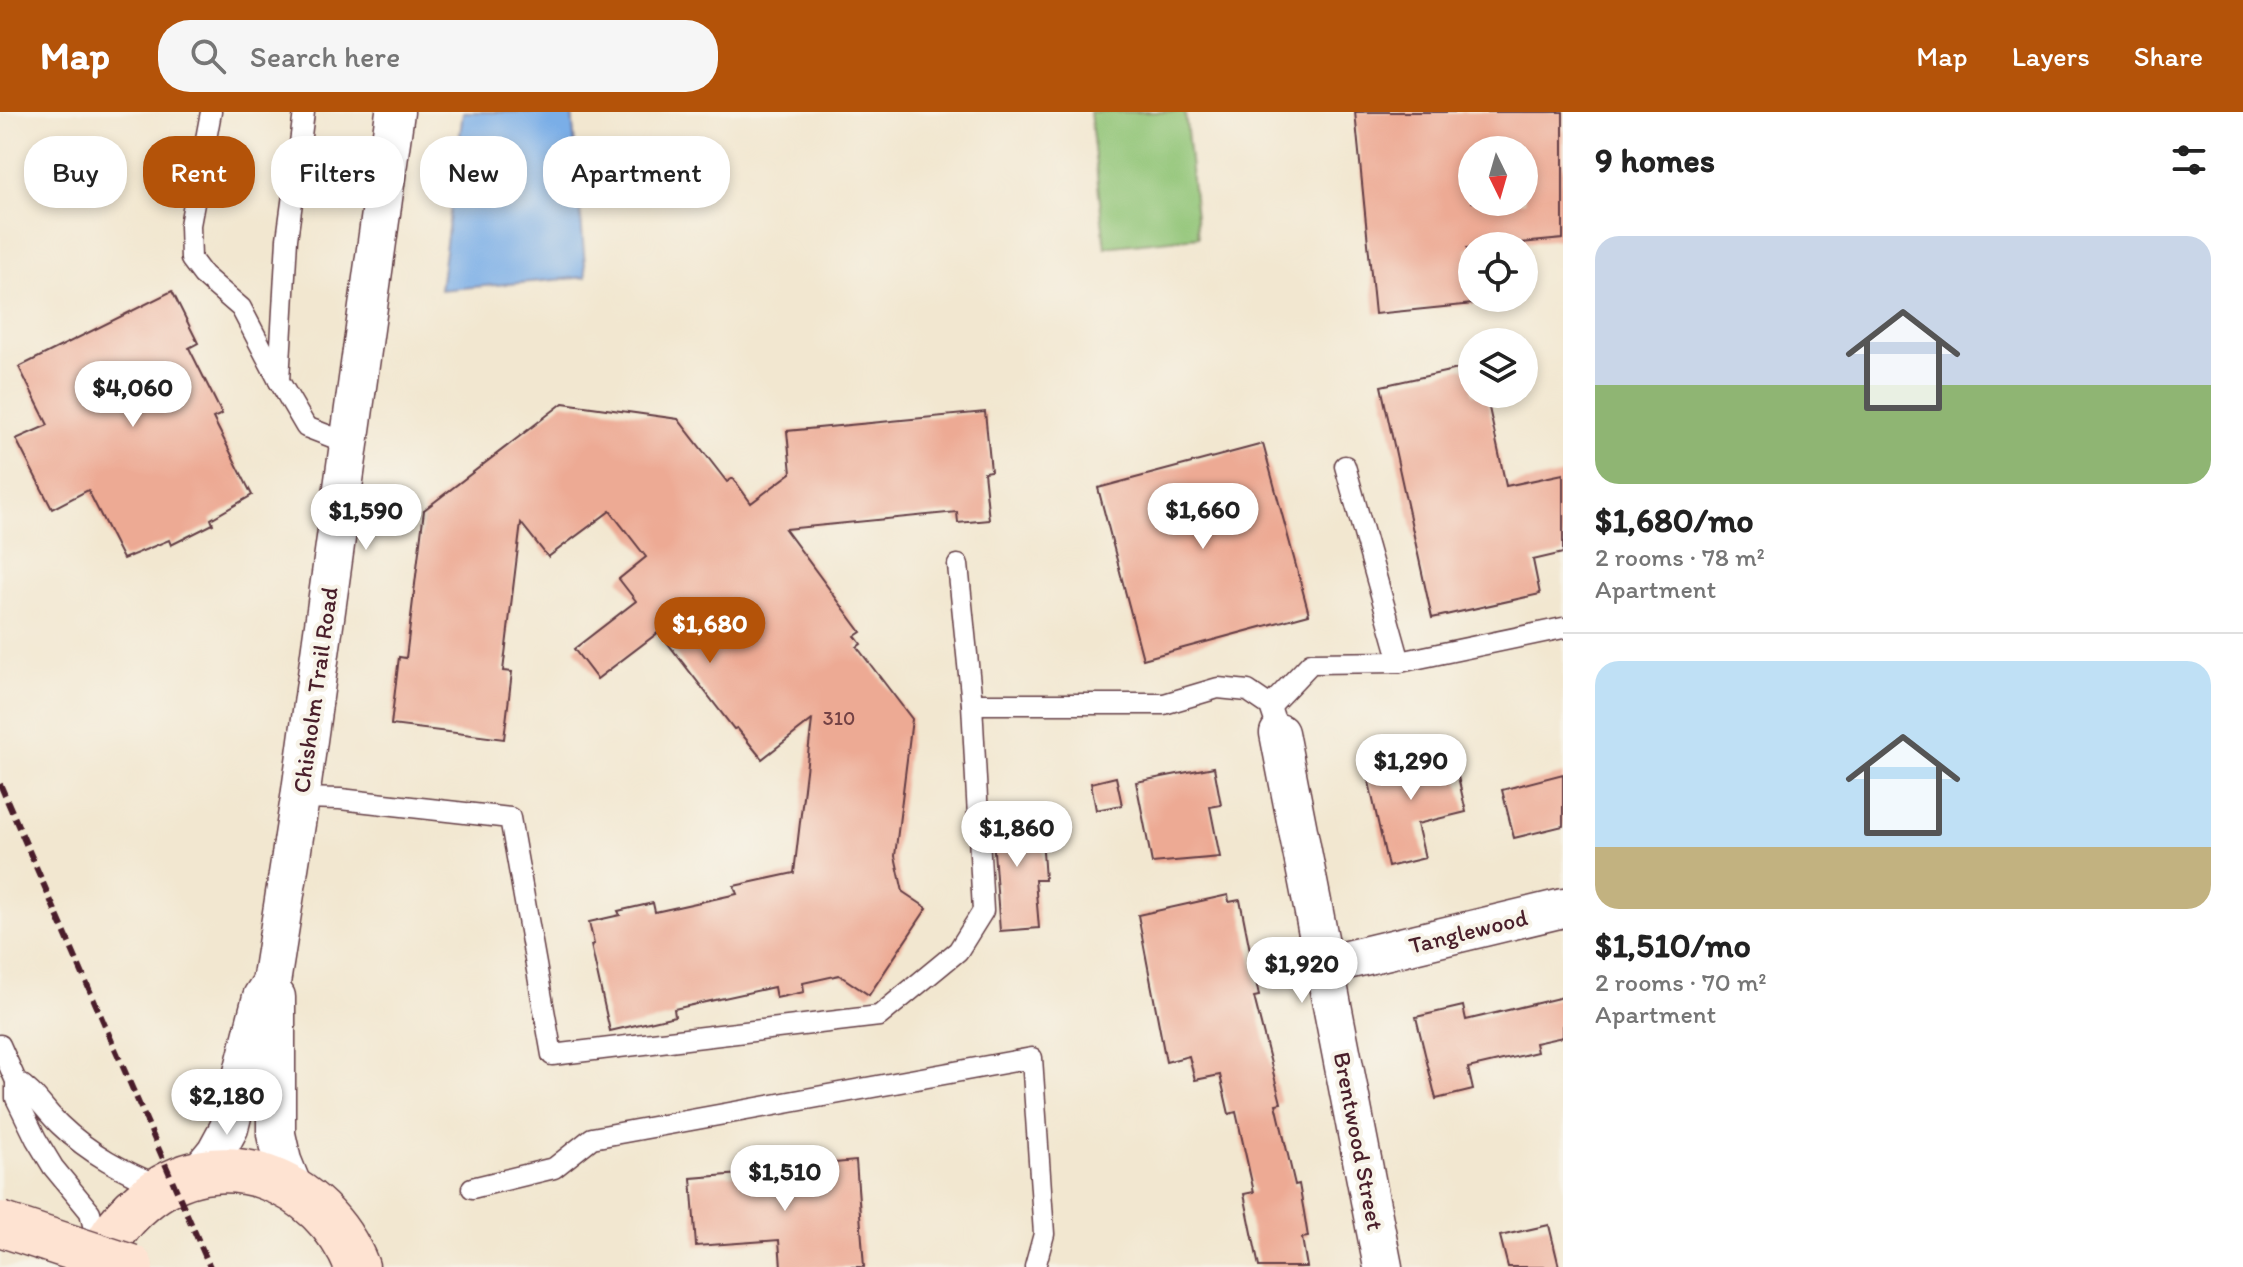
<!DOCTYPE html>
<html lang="en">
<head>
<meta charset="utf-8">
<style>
	body { margin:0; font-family:Itim,sans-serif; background:#f6f6f6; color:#222; height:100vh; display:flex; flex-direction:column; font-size:30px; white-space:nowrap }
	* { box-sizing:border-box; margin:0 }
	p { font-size:26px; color:#767676 }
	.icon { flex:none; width:44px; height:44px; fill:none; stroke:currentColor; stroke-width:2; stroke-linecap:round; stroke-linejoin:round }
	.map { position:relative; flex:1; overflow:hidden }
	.sheet { display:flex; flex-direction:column; background:#fff; width:680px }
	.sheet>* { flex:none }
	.guide { position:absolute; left:24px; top:24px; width:760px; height:72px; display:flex; gap:16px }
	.needle { width:52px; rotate:175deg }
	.fabs { position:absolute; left:1458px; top:24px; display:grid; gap:16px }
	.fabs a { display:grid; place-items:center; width:80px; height:80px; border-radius:50%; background:#fff; box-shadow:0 4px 12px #0003; font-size:40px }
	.price { position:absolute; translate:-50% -68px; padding:0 18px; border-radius:28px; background:#fff; color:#222; font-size:26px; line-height:52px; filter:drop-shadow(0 2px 4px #0008) }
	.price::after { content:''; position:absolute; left:50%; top:48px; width:24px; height:18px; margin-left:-12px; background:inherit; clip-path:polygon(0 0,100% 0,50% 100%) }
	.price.on { background:#b45309; color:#fff }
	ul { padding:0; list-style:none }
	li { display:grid; align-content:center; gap:16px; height:424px; padding:0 32px }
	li+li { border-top:2px solid #e0e0e0 }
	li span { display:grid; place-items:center; height:248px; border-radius:24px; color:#555 }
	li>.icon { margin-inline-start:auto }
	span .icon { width:144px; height:144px; fill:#fffc; stroke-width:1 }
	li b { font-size:34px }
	h2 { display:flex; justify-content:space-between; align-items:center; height:96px; padding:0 32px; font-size:34px }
	.chip { padding:0 28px; border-radius:32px; background:#fff; box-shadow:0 4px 12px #0003; font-size:28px; line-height:72px }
	.chip.on { background:#b45309; color:#fff }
	header { display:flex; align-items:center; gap:48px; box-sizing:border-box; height:112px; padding:0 40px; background:#b45309; color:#fff }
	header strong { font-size:38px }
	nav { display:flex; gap:44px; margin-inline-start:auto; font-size:28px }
	.search { width:560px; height:72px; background:#f6f6f6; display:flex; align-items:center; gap:20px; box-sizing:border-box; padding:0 28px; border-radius:32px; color:#767676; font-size:30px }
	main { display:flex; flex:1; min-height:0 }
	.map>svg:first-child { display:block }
	.green { fill:#90c476; stroke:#6d7250; stroke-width:2 }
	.water { fill:#7aaee7; stroke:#626689; stroke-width:2 }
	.building { fill:#edaa94; fill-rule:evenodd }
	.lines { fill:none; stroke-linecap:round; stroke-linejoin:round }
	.lane-casing { stroke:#633d44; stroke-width:23 }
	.street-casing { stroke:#633d44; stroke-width:41 }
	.secondary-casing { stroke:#633d44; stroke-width:47 }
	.lane { stroke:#fff; stroke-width:20 }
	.street { stroke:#fff; stroke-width:38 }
	.secondary { stroke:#fee3d2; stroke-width:44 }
	.rail { stroke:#4a1f2b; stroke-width:6; stroke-dasharray:12 6; stroke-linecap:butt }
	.secondary-bridge-casing { stroke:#633d44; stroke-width:47; stroke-linecap:butt }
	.secondary-bridge { stroke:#fee3d2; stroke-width:44 }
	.labels { text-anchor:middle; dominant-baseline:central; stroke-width:8; stroke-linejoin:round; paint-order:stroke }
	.number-label { font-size:20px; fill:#734245 }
	.street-label { font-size:24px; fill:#4a1f2b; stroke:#f7f3e8 }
</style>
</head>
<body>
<header>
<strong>Map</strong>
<div class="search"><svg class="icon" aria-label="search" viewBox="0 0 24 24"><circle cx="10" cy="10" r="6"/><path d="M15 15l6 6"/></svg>Search here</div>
<nav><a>Map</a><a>Layers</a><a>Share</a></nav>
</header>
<main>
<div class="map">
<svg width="1563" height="1155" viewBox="0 0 1563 1155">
	<rect width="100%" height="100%" fill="#f7f3e8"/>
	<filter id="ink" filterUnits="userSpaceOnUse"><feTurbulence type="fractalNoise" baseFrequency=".0125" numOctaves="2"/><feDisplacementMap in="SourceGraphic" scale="16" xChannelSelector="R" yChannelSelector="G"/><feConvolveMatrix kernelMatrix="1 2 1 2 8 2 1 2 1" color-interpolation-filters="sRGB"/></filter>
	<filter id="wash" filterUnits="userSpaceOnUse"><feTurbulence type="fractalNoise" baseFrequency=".006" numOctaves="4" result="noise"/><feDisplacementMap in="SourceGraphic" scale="32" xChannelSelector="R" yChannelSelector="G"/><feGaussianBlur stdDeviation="1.8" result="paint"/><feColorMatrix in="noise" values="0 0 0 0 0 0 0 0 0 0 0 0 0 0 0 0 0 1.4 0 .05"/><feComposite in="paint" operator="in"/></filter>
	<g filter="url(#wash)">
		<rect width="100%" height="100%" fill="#f2e7d0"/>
		<path class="green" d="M 1090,0 L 1185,0 L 1198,125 L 1105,135 Z"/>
		<path class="water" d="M 463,0 L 572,0 L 586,165 L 440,178 Z"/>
		<g id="blocks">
			<g class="building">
				<path d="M 1355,0 L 1563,0 L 1563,127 L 1467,136 L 1473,192 L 1375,202 ZM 1472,38 L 1524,38 L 1524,90 L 1472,90 Z"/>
				<path d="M 172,179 L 198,231 L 189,236 L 222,302 L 213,306 L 252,383 L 211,407 L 213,412 L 171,433 L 169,428 L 123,447 L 88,378 L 52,397 L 16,327 L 48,313 L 19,255 Z"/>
				<path d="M 1472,254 L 1472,282 L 1486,282 L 1506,374 L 1563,362 L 1563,441 L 1533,448 L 1540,482 L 1432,506 L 1381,274 Z"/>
				<path d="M 563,291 L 678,307 L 727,370 L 733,366 L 751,391 L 791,361 L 787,319 L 985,300 L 991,359 L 984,360 L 989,408 L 958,411 L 957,400 L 785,417 L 861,520 L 855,524 L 861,532 L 857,535 L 912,607 L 895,744 L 903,780 L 927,796 L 869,883 L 839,863 L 803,871 L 804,880 L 776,886 L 774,875 L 674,897 L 675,904 L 610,919 L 591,833 L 594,832 L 589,810 L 620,803 L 618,799 L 653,791 L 655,800 L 737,782 L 734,774 L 794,761 L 812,608 L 762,647 L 737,616 L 734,617 L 659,520 L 597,567 L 574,537 L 636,489 L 619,467 L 646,445 L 610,399 L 548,445 L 521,411 L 503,559 L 512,560 L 504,627 L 391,613 L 399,545 L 406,546 L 424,398 Z"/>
				<path d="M 1263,332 L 1309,502 L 1143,547 L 1098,376 Z"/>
				<path d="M 1416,640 L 1420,655 L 1454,647 L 1466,700 L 1417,712 L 1425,746 L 1388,755 L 1365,652 Z"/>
				<path d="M 1214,655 L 1221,693 L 1210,695 L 1220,745 L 1152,751 L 1136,670 Z"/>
				<path d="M 1563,662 L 1563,714 L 1514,726 L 1502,678 Z"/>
				<path d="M 1116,665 L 1122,693 L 1096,698 L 1091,671 Z"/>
				<path d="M 1029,696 L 1032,726 L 1042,725 L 1045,768 L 1035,768 L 1039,816 L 1000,819 L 991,699 Z"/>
				<path d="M 1228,783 L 1229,790 L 1240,788 L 1259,884 L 1254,885 L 1281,991 L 1276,992 L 1295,1073 L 1299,1072 L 1304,1100 L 1308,1125 L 1302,1126 L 1307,1155 L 1259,1155 L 1244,1082 L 1254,1080 L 1236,1000 L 1229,1002 L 1220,963 L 1195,968 L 1189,944 L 1166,950 L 1138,803 Z"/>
				<path d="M 1563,885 L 1563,925 L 1535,931 L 1537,940 L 1468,956 L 1473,978 L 1436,987 L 1416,905 L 1463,894 L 1466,908 Z"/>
				<path d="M 856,1049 L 864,1155 L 781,1155 L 779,1128 L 696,1134 L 691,1066 L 791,1058 L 791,1055 Z"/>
				<path d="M 1549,1113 L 1559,1155 L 1508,1155 L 1500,1124 Z"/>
			</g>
		</g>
	</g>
	<g filter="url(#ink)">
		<use href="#blocks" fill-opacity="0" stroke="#633d44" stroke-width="2"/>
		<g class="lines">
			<defs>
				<g id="lane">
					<path d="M 211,0 L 190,113 L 191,147 L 203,163 L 241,196 L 279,269"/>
					<path d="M 299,39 L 304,0"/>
					<path d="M 350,332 L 306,315 L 279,269 L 287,127 L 299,39 L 390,44"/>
					<path d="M 1345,354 L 1400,550 L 1563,516"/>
					<path d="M 972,592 L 1164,592 L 1218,576 L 1248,579 L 1270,594 L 1279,621"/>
					<path d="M 1270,594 L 1311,551 L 1400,550"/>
					<path d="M 300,686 L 340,687 L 510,706 L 552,943 L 879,904 L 958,839 L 983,799 L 972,592 L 958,453"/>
					<path d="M 0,933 L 16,969 L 16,986 L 36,1027 L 53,1055 L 90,1100 L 99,1138"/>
					<path d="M 16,969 C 35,980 44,998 60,1013 C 90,1042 123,1059 162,1075"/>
					<path d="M 472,1076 L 554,1056 L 592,1026 L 1032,946 L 1044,1122 L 1035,1155"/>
				</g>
				<g id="street">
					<path d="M 1279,621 L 1383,1155"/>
					<path d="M 1326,853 L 1563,796"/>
					<path d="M 276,885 L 276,1022 L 282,1049 L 293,1076"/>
					<path d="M 198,1062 L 216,1040 L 229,1016 L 262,885 L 271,871 L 300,686 L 395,0"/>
				</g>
				<path id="secondary" d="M 98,1155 C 105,1129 122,1107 142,1090 C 219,1024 322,1068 357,1155"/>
			</defs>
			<use href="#lane" class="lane-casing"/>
			<use href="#street" class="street-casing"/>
			<use href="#secondary" class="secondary-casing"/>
			<use href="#lane" class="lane"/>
			<use href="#street" class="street"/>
			<use href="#secondary" class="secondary"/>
			<path class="rail" d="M 0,672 L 210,1155"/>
			<defs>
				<path id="secondary-bridge" d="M 0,1112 L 131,1155"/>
			</defs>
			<use href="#secondary-bridge" class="secondary-bridge-casing"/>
			<use href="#secondary-bridge" class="secondary-bridge"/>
		</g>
	</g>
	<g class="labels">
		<g class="number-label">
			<text x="839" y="606">310</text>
		</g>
		<g class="street-label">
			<text transform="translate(315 578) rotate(-82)">Chisholm Trail Road</text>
			<text transform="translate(1468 819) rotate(-14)">Tanglewood</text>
			<text transform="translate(1359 1029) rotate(79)">Brentwood Street</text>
		</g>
	</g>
</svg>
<div class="fabs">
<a><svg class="needle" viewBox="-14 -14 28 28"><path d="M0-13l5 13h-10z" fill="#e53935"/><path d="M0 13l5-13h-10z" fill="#767676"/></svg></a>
<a><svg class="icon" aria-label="locate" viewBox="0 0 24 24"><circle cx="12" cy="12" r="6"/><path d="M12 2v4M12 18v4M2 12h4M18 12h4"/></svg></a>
<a><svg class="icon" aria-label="layers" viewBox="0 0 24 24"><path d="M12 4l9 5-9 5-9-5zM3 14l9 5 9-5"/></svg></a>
</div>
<b class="price" style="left:133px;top:317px">$4,060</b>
<b class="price" style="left:1203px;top:439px">$1,660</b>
<b class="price" style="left:366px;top:440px">$1,590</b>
<b class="price on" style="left:710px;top:553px">$1,680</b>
<b class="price" style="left:1411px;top:690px">$1,290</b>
<b class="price" style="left:1017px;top:757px">$1,860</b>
<b class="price" style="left:1302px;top:893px">$1,920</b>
<b class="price" style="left:227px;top:1025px">$2,180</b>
<b class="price" style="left:785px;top:1101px">$1,510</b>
<div class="guide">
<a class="chip">Buy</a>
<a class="chip on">Rent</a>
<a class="chip">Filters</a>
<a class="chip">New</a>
<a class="chip">Apartment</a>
</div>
</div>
<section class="sheet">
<h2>9 homes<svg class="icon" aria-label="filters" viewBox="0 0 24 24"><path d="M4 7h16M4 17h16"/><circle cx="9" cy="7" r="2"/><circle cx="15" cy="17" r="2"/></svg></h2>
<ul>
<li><span style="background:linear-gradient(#c9d6e8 60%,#8fb573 0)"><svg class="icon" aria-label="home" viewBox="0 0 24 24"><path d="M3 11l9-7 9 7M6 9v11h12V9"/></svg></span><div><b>$1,680/mo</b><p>2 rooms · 78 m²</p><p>Apartment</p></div></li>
<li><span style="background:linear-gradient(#bfe0f5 75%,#c2b280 0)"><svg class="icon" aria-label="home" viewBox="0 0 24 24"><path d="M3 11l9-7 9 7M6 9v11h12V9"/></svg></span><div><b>$1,510/mo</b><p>2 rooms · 70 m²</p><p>Apartment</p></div></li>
</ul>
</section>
</main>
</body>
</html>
